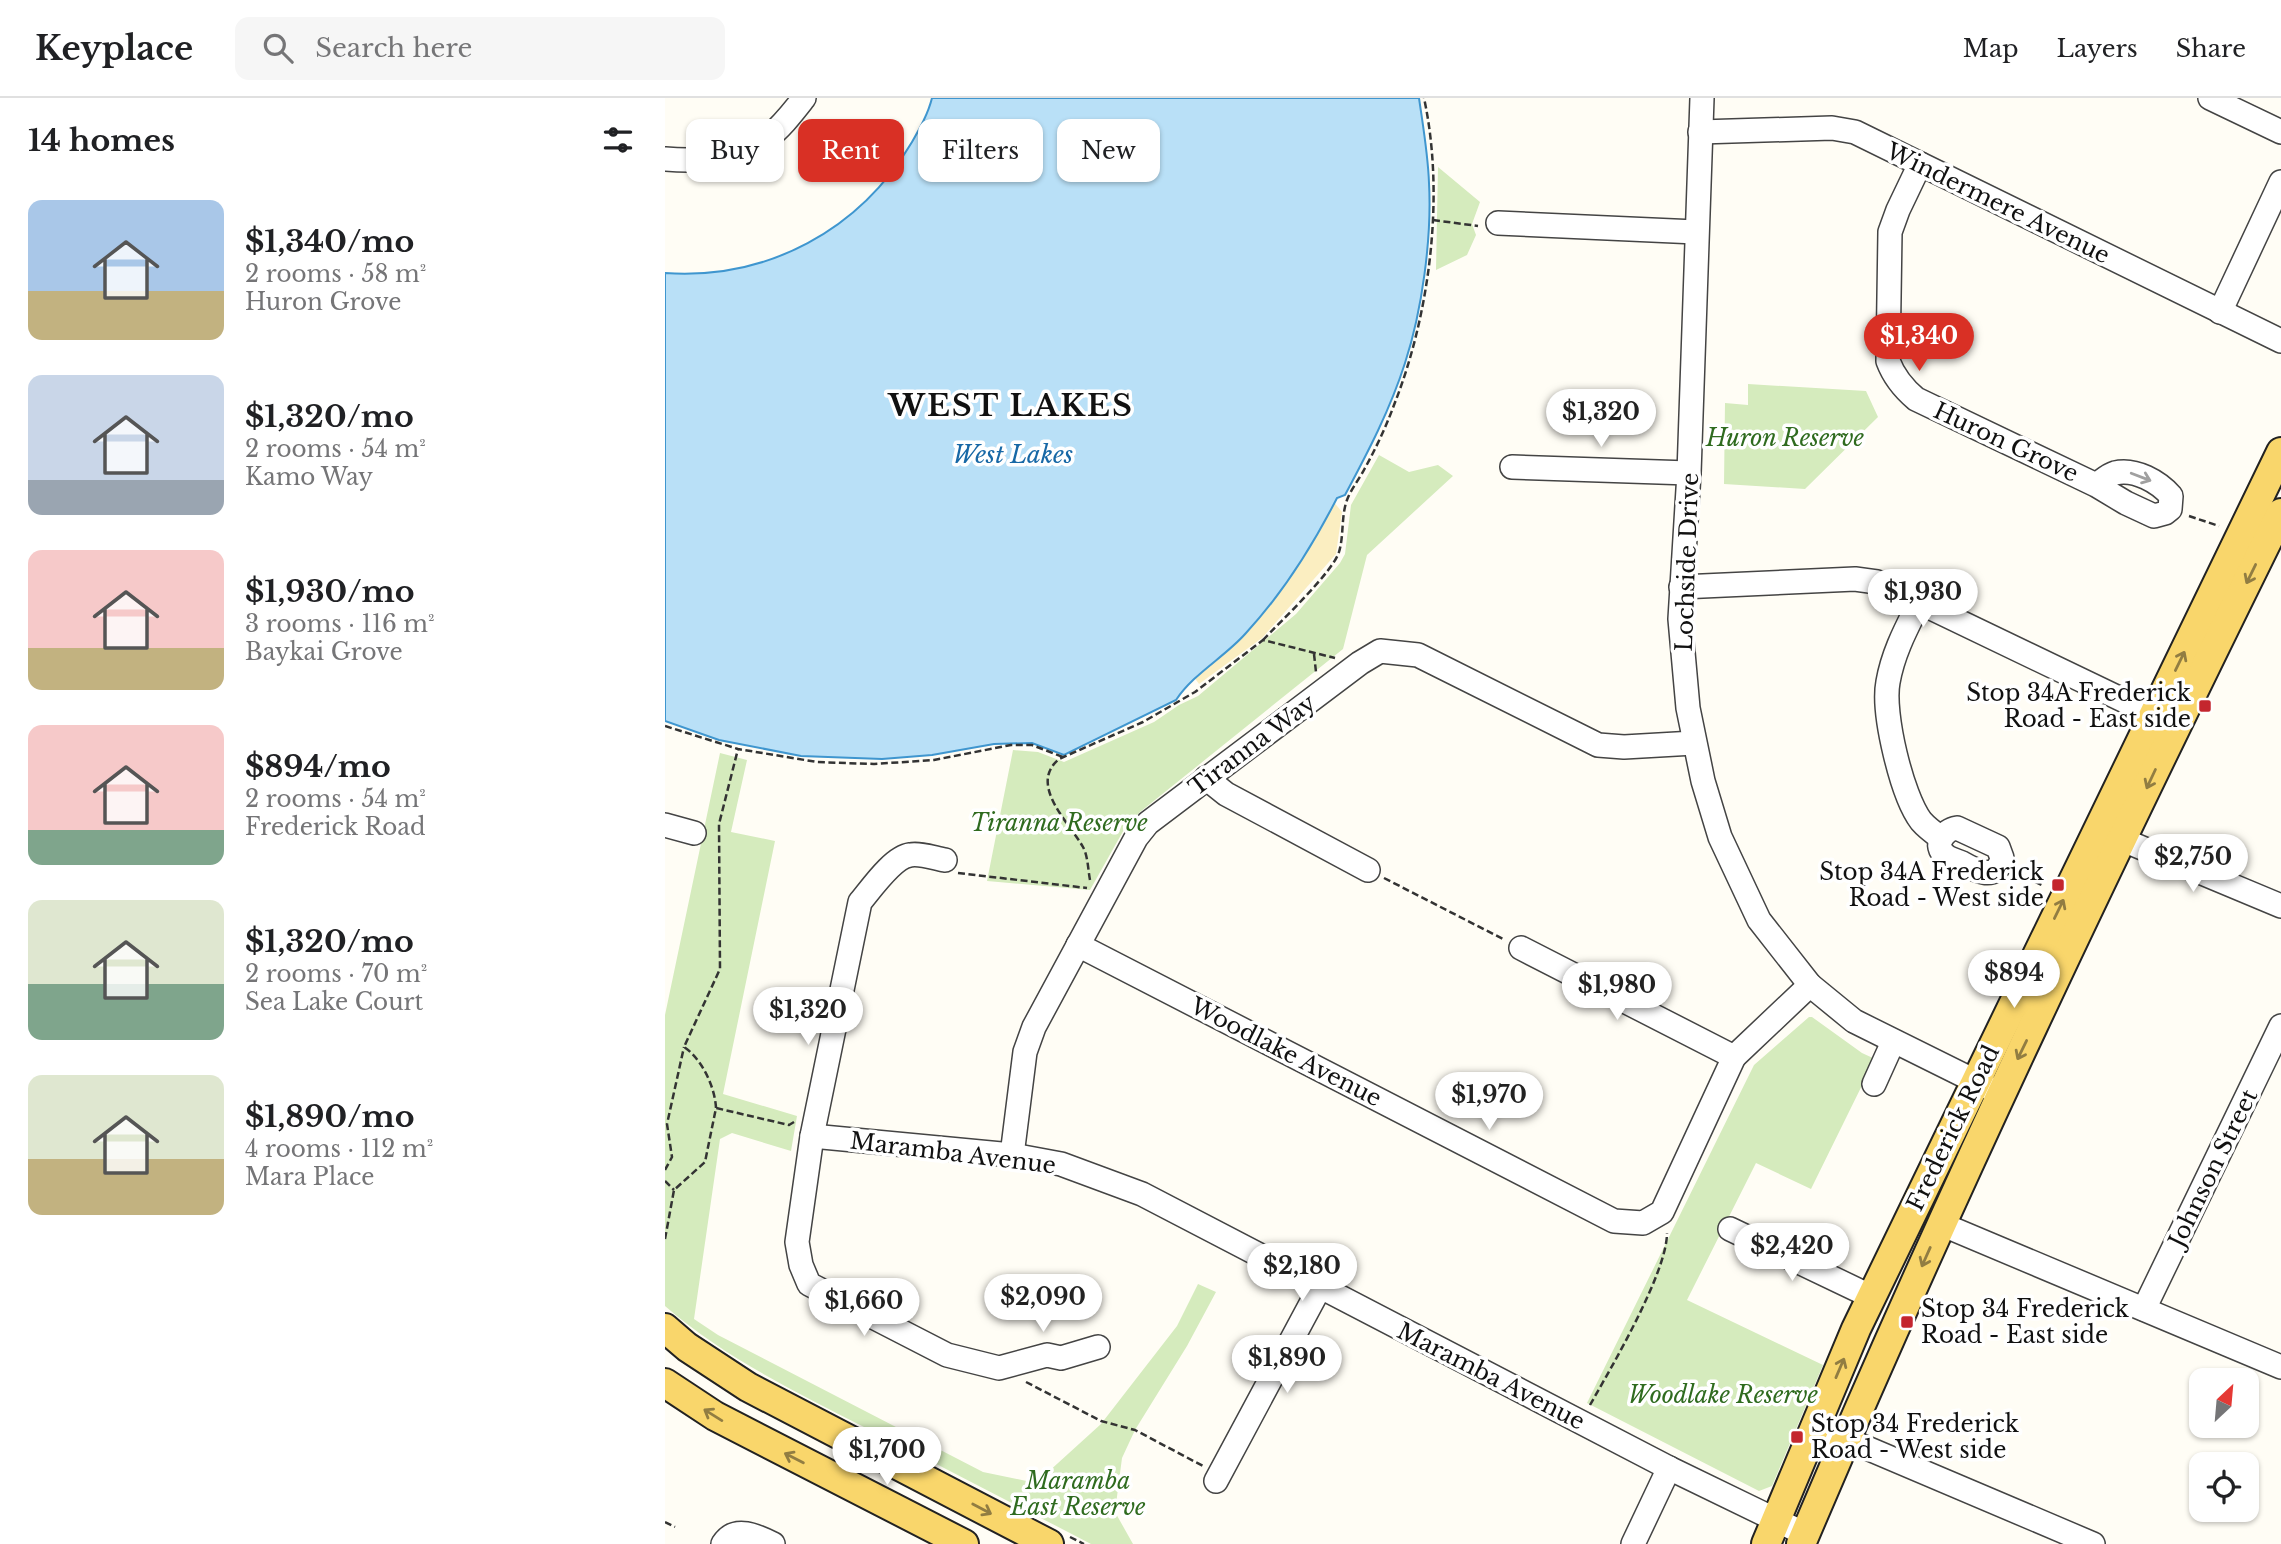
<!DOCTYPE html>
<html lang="en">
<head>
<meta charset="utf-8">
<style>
	body { margin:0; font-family:"Libre Baskerville",serif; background:#f6f6f6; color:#202124; height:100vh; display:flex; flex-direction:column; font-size:26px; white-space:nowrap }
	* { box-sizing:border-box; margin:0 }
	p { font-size:23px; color:#757577 }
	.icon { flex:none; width:38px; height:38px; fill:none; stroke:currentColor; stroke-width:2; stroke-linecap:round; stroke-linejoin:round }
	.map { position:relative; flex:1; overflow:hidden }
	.panel { display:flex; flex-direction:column; background:#fff; width:665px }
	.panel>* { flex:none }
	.top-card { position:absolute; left:21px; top:21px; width:665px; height:63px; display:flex; gap:14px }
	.needle { width:46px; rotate:26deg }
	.controls { position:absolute; left:1524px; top:1270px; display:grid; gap:14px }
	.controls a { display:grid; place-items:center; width:70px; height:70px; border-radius:14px; background:#fff; box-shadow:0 2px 5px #0004; font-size:35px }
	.price { position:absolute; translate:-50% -60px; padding:0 16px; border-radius:24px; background:#fff; color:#222; font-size:23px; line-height:46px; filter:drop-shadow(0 2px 4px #0008) }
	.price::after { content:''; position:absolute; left:50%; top:42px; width:21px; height:16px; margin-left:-10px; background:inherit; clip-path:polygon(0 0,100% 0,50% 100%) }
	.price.current { background:#d93025; color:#fff }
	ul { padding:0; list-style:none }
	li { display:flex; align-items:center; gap:21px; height:175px; padding:0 28px }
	li span { display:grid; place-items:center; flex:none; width:196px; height:140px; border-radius:14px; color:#555 }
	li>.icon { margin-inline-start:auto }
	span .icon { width:84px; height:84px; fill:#fffc; stroke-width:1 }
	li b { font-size:30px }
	h2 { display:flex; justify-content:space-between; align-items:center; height:84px; padding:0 28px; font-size:30px }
	.chip { padding:0 24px; border-radius:14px; background:#fff; box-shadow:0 2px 5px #0004; font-size:24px; line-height:63px }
	.chip.current { background:#d93025; color:#fff }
	header { display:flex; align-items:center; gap:42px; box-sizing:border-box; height:98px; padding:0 35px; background:#fff; border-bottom:2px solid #e0e0e0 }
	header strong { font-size:33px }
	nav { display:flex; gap:38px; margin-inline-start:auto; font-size:24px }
	.search { width:490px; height:63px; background:#f6f6f6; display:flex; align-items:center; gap:18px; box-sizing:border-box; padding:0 24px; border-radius:14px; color:#757577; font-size:26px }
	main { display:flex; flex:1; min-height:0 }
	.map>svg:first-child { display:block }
	.green { fill:#d5ebbd }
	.sand { fill:#fbeec1 }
	.water { fill:#b9e0f7; stroke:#3f96cf; stroke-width:2 }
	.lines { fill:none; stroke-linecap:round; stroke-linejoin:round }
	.minor-casing { stroke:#444; stroke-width:26 }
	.major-casing { stroke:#222; stroke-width:32 }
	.path { stroke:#333; stroke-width:2.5; stroke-dasharray:7 3.5; stroke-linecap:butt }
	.minor { stroke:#fff; stroke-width:23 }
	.major { stroke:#f9d66b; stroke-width:28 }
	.oneway { stroke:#a0a0a0 }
	.oneway2 { stroke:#917d42 }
	.poi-dot { fill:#c4262e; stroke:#fff; stroke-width:2.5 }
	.labels { text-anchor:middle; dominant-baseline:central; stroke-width:7; stroke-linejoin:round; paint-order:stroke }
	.street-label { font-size:23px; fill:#111; stroke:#fff }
	.park-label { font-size:23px; font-style:italic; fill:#2f6b1f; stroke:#fff }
	.poi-label { font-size:23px; fill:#111; stroke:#fff; text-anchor:end }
	.water-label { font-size:24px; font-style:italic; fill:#1768a6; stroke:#fff }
	.district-label { font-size:30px; font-weight:bold; letter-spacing:2px; fill:#111; stroke:#fff }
</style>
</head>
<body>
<header>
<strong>Keyplace</strong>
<div class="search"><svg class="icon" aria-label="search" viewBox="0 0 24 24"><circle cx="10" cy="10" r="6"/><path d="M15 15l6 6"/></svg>Search here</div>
<nav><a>Map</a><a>Layers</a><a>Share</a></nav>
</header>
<main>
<section class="panel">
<h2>14 homes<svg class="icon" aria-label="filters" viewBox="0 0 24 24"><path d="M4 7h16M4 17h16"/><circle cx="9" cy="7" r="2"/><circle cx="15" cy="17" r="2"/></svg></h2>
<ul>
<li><span style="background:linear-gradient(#a9c7e8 65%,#c2b280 0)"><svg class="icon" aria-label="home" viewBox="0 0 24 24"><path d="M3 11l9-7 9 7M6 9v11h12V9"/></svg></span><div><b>$1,340/mo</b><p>2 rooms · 58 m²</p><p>Huron Grove</p></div></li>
<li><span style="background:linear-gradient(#c9d6e8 75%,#9aa5b1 0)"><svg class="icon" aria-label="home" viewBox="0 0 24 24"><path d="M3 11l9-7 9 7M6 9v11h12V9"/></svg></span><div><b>$1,320/mo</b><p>2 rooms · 54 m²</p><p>Kamo Way</p></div></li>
<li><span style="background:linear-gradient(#f6c9c9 70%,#c2b280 0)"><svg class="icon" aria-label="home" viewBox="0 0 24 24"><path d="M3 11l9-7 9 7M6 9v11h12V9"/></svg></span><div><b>$1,930/mo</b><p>3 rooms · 116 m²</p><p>Baykai Grove</p></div></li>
<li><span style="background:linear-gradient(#f6c9c9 75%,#7fa58c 0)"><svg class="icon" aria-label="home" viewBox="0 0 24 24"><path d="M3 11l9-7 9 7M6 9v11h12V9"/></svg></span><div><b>$894/mo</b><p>2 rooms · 54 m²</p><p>Frederick Road</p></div></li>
<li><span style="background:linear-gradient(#dfe7d0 60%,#7fa58c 0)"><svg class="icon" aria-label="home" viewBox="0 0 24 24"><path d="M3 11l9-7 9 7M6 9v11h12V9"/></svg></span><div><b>$1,320/mo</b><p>2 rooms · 70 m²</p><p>Sea Lake Court</p></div></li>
<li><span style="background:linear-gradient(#dfe7d0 60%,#c2b280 0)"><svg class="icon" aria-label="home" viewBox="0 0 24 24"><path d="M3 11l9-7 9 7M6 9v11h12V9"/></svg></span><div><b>$1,890/mo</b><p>4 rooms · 112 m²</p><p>Mara Place</p></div></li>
</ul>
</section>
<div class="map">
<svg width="1616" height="1446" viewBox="0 0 1616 1446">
	<rect width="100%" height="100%" fill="#fffdf5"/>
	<g class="green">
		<path d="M 773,69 L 815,104 L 807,126 L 811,137 L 802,157 L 771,172 Z"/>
		<path d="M 1083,286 L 1201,293 L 1213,319 L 1140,391 L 1059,386 L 1060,305 L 1083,307 Z"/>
		<path d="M 714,357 L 744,374 L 773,367 L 788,378 L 702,457 L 678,551 L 475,714 L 461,728 L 425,792 L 322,783 L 348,652 L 373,654 L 399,664 L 489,624 L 514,607 L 533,598 L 631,516 L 675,465 L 680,456 L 686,407 Z"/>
		<path d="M 55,655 L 82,662 L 66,734 L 110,743 L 58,996 L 132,1018 L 126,1053 L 67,1035 L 55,1041 L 29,1221 L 53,1237 L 318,1374 L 371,1385 L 436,1326 L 512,1228 L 533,1186 L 551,1194 L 522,1248 L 470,1332 L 457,1360 L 450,1414 L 468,1446 L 426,1446 C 351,1407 275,1368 199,1329 C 130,1294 59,1259 0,1208 L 0,917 Z"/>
		<path d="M 1144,919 L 1147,919 L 1197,955 L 1210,961 L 1146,1091 L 1091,1065 L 1022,1202 L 1158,1267 L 1107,1388 L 1094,1393 L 922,1305 L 1089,967 Z"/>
	</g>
	<path class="sand" d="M 668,403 L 677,414 L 671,456 L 597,540 L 534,586 L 529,579 Z"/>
	<path class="water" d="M 267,0 L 754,0 C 758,28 763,56 764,85 C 767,140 757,213 740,265 C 725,312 703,354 680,397 L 672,400 C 647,449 618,495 581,535 C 560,559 529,575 511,602 L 399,657 L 367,645 L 329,646 L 267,657 L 217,661 L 136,658 L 54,642 L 0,623 L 0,175 C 103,182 195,132 247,44 C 255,30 263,16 267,0 Z"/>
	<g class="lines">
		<defs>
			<g id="minor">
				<path d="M 1037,0 L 1024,375 L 1015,521 L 1023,610 L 1038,683 L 1055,739 L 1094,822 L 1145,887 L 1189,923 L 1336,996"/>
				<path d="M 1545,0 L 1616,34"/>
				<path d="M 1035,34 L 1167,30 L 1190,34 L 1616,243"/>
				<path d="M 0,61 C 34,64 73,61 101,41 C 116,30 128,14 139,0"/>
				<path d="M 1255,66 L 1233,112 L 1225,134 L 1223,263 C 1229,279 1238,290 1251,301 L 1431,387 L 1461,405 L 1489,418 L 1500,415 L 1505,411 L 1506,398 C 1494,384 1470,370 1450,375 C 1443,377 1437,383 1431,387"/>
				<path d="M 833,125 L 1031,134"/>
				<path d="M 1555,214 L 1616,84"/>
				<path d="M 847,369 L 1024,375"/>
				<path d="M 1016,489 L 1190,481 L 1212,484 L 1489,617"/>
				<path d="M 1254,505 C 1241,531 1228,555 1223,584 C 1217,615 1237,698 1256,723 C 1262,730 1269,735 1276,740"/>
				<path d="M 541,680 L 561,696 L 703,772"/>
				<path d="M 0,727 L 29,735"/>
				<path d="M 1292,730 L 1333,749 L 1337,760 C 1332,784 1311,773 1297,765 C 1292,763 1285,761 1281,758 C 1267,747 1279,732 1292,730 Z"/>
				<path d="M 1458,742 L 1616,808"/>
				<path d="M 280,762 C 269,760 255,755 245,757 C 228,759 206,791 195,804 L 147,1038 L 132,1144 L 136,1167 L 144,1186 L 282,1257 L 334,1270 L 382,1257 L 396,1260 L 433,1249"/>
				<path d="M 413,847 L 949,1123 L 978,1125 L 997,1114 L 1069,959 L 1145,887"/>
				<path d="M 856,850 L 1069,959"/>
				<path d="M 1209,986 L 1228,944"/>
				<path d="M 147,1038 L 347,1057 L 396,1066 L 477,1096 L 1004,1370 L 1140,1436"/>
				<path d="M 347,1057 L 360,954 L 369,929 L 471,740 L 483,725 L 695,565 L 715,553 L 753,557 L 933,647 L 959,649 L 1029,645"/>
				<path d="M 1276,1126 L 1616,1269"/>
				<path d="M 1065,1131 L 1207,1199"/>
				<path d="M 1479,1211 L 1616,928"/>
				<path d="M 1150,1328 L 1428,1446"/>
				<path d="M 551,1383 L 655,1189"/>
				<path d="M 58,1446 C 70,1427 92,1438 108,1446"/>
				<path d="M 968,1446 L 1004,1370"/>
			</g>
			<g id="major">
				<path d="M 0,1230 L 22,1249 L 83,1289 L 384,1446"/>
				<path d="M 0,1285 L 50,1318 L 299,1446"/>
				<path d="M 1101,1446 L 1191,1231 L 1616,354"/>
				<path d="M 1136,1446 C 1284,1097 1448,755 1616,415"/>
			</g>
		</defs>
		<use href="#minor" class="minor-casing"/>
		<use href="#major" class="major-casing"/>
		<g class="path">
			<path d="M 768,122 L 813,128"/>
			<path d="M 1524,418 L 1554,428"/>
			<path d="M 598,542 C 614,525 668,474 674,454 C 679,438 676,418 682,402 C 686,391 695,380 700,370 C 711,350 721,329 729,307 C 765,216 780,97 759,0"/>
			<path d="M 649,556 L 651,574"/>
			<path d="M 0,628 L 73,651 L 152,664 L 209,666 L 269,662 L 346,647 L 367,647 L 398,659"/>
			<path d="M 293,775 L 422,790"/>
			<path d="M 1351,775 L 1379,788"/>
			<path d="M 719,780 L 838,841"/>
			<path d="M 425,782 C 423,772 423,758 418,749 C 404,724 363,687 394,661 L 478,624 L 530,594 L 598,542 L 670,560"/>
			<path d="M 51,1010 C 50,989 37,961 19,949 L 55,871 L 54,726 L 73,651"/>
			<path d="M 0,1072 L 7,1059 L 2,1026 L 19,949"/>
			<path d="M 0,1083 L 9,1092"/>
			<path d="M 0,1141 L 9,1092 L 40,1064 L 51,1010 L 124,1027 L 129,1024"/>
			<path d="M 361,1284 L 436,1323 L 470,1332 L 538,1368"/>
			<path d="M 925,1307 C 946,1270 1002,1175 1002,1135"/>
			<path d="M 0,1424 L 10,1429"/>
			<path d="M 405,1439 L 419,1446"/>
		</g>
		<use href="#minor" class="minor"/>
		<use href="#major" class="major"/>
	</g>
	<defs><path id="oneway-shaft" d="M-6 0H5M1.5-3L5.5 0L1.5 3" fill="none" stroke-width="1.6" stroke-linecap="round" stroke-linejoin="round" transform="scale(1.75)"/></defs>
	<use class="oneway" href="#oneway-shaft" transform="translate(1476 379) rotate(21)"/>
	<g class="oneway2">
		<use href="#oneway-shaft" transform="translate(1586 476) rotate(116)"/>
		<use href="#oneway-shaft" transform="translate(1515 563) rotate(-64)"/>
		<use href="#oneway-shaft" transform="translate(1486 681) rotate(115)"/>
		<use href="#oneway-shaft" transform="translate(1394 811) rotate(-64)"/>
		<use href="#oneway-shaft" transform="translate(1357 952) rotate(116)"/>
		<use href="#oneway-shaft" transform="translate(1261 1159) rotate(114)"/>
		<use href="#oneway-shaft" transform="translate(1175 1270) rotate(-67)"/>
		<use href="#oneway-shaft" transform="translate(48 1317) rotate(-148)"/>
		<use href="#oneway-shaft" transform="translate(129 1360) rotate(-153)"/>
		<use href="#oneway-shaft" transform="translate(317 1411) rotate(28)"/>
	</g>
	<g class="poi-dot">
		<rect x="1533" y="601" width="14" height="14" rx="3.5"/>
		<rect x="1386" y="780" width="14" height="14" rx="3.5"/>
		<rect x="1235" y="1217" width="14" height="14" rx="3.5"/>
		<rect x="1125" y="1332" width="14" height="14" rx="3.5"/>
	</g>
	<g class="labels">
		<g class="street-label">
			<text transform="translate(1333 105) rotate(26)">Windermere Avenue</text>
			<text transform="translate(1341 344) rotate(25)">Huron Grove</text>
			<text transform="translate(1022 464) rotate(-88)">Lochside Drive</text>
			<text transform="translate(587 647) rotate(-37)">Tiranna Way</text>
			<text transform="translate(621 954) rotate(27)">Woodlake Avenue</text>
			<text transform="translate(1288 1030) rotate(-64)">Frederick Road</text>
			<text transform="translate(288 1055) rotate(7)">Maramba Avenue</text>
			<text transform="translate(1548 1070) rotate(-64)">Johnson Street</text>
			<text transform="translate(826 1278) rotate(27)">Maramba Avenue</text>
		</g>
		<g class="park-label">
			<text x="1120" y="340">Huron Reserve</text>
			<text x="394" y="725">Tiranna Reserve</text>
			<text x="1058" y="1297">Woodlake Reserve</text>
			<text x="413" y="1383">Maramba<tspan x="413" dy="26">East Reserve</tspan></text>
		</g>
		<g class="poi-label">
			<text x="1526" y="595">Stop 34A Frederick<tspan x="1526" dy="26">Road - East side</tspan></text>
			<text x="1379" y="774">Stop 34A Frederick<tspan x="1379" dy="26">Road - West side</tspan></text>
			<text x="1256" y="1211" text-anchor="start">Stop 34 Frederick<tspan x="1256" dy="26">Road - East side</tspan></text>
			<text x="1146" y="1326" text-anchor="start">Stop 34 Frederick<tspan x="1146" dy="26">Road - West side</tspan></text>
		</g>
		<g class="water-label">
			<text x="348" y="356">West Lakes</text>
		</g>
		<g class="district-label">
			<text x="346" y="307">WEST LAKES</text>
		</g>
	</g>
</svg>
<div class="controls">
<a><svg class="needle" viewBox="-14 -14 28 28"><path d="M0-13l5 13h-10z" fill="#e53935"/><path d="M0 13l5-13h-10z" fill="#757577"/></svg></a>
<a><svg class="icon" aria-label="locate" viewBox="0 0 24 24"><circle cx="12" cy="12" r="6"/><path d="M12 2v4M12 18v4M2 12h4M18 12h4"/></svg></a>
</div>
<b class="price current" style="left:1254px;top:275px">$1,340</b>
<b class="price" style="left:936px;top:351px">$1,320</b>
<b class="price" style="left:1258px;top:531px">$1,930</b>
<b class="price" style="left:1528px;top:796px">$2,750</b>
<b class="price" style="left:1349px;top:912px">$894</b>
<b class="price" style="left:952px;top:924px">$1,980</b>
<b class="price" style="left:143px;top:949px">$1,320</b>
<b class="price" style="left:824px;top:1034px">$1,970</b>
<b class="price" style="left:1127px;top:1185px">$2,420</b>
<b class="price" style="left:637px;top:1205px">$2,180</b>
<b class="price" style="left:378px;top:1236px">$2,090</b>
<b class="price" style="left:199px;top:1240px">$1,660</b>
<b class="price" style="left:622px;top:1297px">$1,890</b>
<b class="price" style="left:222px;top:1389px">$1,700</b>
<div class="top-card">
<a class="chip">Buy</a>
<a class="chip current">Rent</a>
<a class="chip">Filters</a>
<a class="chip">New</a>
</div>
</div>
</main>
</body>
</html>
